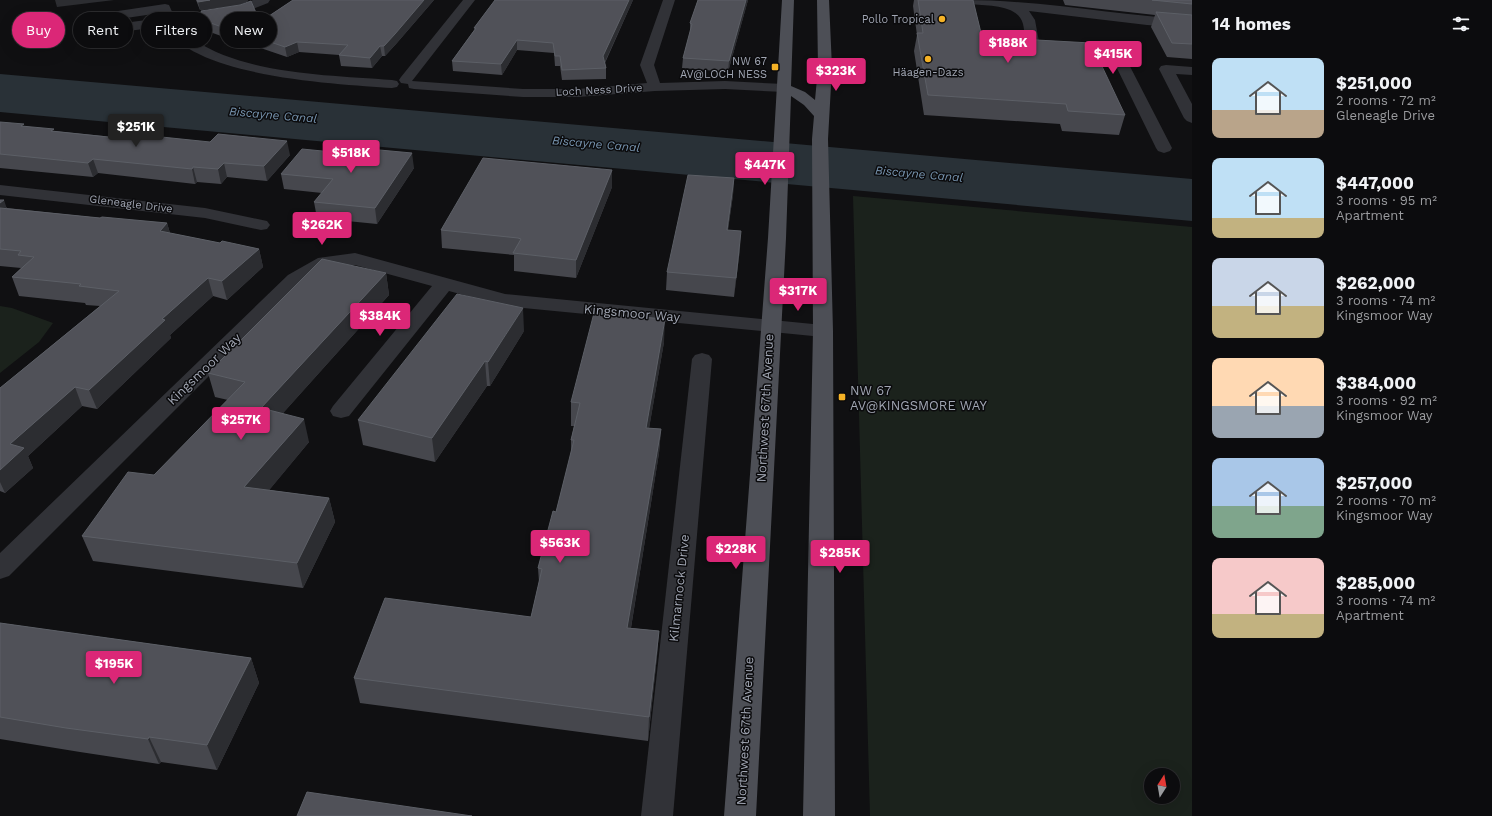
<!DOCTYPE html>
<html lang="en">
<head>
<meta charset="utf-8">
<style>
	body { margin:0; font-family:"Work Sans",sans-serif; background:#151517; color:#f1f3f6; height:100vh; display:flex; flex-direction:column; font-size:15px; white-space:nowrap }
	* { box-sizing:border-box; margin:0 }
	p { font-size:13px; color:#9a9b9e }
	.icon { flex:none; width:22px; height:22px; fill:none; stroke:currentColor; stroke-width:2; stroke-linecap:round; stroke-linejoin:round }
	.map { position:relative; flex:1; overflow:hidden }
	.details { display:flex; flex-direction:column; background:#0c0c0e; width:300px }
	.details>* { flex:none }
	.banner { position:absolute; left:12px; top:12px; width:380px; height:36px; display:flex; gap:8px }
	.needle { width:26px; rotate:11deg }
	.buttons { position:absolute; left:1144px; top:768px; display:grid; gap:8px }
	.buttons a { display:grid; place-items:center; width:36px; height:36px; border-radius:50%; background:#0c0c0e; box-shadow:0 4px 16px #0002,0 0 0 1px #2c2c2e; font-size:20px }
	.price { position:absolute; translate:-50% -34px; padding:0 9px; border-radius:4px; background:#db2777; color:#fff; font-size:13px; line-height:26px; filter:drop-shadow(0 1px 2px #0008) }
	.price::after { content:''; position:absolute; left:50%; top:24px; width:12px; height:9px; margin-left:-6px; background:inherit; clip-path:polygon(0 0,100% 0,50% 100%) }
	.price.current { background:#222; color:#fff }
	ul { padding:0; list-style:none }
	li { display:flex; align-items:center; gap:12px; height:100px; padding:0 20px }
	li span { display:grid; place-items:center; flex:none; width:112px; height:80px; border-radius:8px; color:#555 }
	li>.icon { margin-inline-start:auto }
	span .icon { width:48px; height:48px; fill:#fffc; stroke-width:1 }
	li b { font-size:17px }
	h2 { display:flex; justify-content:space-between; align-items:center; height:48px; padding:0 20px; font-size:17px }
	.tag { padding:0 14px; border-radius:18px; background:#0c0c0e; box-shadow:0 4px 16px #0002,0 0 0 1px #2c2c2e; font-size:14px; line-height:36px }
	.tag.current { background:#db2777; color:#fff }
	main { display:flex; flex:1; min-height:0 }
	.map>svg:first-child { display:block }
	.green { fill:#1b221c; fill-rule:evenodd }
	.water { fill:#293137 }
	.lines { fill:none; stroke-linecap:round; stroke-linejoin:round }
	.minor { fill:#313237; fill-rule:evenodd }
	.major { fill:#4d4f56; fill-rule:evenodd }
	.wall { fill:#46474d }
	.shaded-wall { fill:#2c2d31 }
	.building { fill:#505158; stroke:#5c5f66 }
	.poi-dot { fill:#f5b226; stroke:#0b0b0d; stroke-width:1.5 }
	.labels { text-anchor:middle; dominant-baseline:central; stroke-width:3; stroke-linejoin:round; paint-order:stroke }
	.far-poi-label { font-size:11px; fill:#a1a6b3; stroke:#0b0b0d; text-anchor:end }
	.far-street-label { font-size:11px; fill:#a1a6b3; stroke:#0b0b0d }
	.far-water-label { font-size:12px; font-style:italic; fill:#7794af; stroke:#0b0b0d }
	.street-label { font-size:13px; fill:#a1a6b3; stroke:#0b0b0d }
	.poi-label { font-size:13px; fill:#a1a6b3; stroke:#0b0b0d; text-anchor:start }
</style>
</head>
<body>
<main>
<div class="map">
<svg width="1192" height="816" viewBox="0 0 1192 816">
	<rect width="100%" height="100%" fill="#101012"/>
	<g class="green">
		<path d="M 853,196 L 1192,227 L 1192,816 L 870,816 ZM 1151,775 L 1173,775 L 1173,797 L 1151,797 Z"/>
		<path d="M 0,306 L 12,308 L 53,323 L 39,342 L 0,373 Z"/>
	</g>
	<path class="water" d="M 0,74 L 1192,179 L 1192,221 L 0,112 Z"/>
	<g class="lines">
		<g class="minor">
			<path d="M 253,0 L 270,0 L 268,3 L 242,13 L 177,24 C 181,32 187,35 194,40 C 248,75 329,75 392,80 L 397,81 L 399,84 L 397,87 L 392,88 C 339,84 192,78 165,25 C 146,28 89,41 79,25 L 87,17 L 98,14 L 165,4 L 169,5 L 174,16 L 239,6 ZM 160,13 L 162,18 L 108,25 L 93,25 L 99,22 Z"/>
			<path d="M 463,0 L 475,0 L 412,81 L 523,89 L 578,89 L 647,83 L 640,65 L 663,0 L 675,0 L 654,65 L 660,83 L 725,81 L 784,84 L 789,85 L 791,88 L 789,91 L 784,92 L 725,89 L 655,91 L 578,97 L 523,97 L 414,89 L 409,88 L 408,84 L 401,83 L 399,80 L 401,77 Z"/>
			<path d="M 964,0 C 1040,0 1116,15 1192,20 L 1192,28 L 1147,25 L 1029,11 L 1035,20 L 1039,42 L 1121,49 L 1172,148 L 1170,151 L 1164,153 L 1158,151 L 1156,148 L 1111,56 L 1029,49 C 1024,42 1025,32 1023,24 C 1018,4 987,6 970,4 L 966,3 Z"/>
			<path d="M 1166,65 L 1192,67 L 1192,75 L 1176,74 L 1192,104 L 1192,123 L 1187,121 L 1184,118 L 1159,69 L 1161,66 Z"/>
			<path d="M 0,185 L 205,208 L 267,221 L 270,225 L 267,229 L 261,230 L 205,218 L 0,195 Z"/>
			<path d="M 355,253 L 505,294 L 823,325 L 830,327 L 833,331 L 830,335 L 823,337 L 504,306 L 449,291 L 349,416 L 341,418 L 333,416 L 330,411 L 333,406 L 432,286 L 355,265 L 329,267 L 302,283 L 9,576 L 0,579 L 0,553 L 288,275 L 318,258 Z"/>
			<path d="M 702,353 L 709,355 L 712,359 L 673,816 L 641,816 L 692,359 L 695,355 Z"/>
		</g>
		<path class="major" d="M 782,0 L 794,0 L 791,86 L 805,92 L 815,100 L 818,68 L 817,0 L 829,0 L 832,68 L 828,139 L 833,331 L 835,816 L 803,816 L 813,331 L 812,139 L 814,116 L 804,105 L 791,96 L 786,238 L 756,816 L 724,816 L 768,238 Z"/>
	</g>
	<g class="wall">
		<path d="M 196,0 L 248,0 L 248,1 L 239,5 L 200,10 Z"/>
		<path d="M 293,0 L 434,0 L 396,44 L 385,56 L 382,56 L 372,68 L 341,66 L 339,55 L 299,52 L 287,57 L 243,42 L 241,43 L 207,31 L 201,11 L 260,22 Z"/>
		<path d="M 495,0 L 633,0 L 605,63 L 606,68 L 606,79 L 562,80 L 560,66 L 555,66 L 554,53 L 517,50 L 502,75 L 453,71 L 452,61 L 475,29 L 474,28 Z"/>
		<path d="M 698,0 L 748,0 L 728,72 L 682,68 L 683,58 L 690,33 L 690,23 Z"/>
		<path d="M 914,0 L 973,0 L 982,37 L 1125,115 L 1119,135 L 1062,131 L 1060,124 L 924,115 L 914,51 L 917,35 L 913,6 Z"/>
		<path d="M 1063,0 L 1192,0 L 1192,59 L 1167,57 L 1151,27 L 1155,15 L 1065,5 Z"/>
		<path d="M 0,122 L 54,131 L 290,155 L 267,181 L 227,177 L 221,184 L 197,182 L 195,184 L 98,173 L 93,177 L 0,168 Z"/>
		<path d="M 414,168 L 377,224 L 317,218 L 314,202 L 322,193 L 284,189 L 281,174 Z"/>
		<path d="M 612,170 L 612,187 L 576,278 L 514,271 L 514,255 L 442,248 L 441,230 Z"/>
		<path d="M 734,178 L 733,195 L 728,230 L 740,249 L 734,297 L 666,290 L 667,272 Z"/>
		<path d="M 0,200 L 7,208 L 100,218 L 167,223 L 170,233 L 220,243 L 259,249 L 263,267 L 227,300 L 213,296 L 170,335 L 171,338 L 97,409 L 82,406 L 28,456 L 33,468 L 5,493 L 0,491 L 0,388 L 100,306 L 86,305 L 85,303 L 19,296 L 12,277 L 21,268 L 0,266 Z"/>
		<path d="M 386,273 L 389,295 L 283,413 L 309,442 L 269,490 L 329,498 L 335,522 L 303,588 L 93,561 L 82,536 L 154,475 L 228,400 L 215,397 L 208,373 Z"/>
		<path d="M 524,331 L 490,386 L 487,386 L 435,462 L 363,445 L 358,420 Z"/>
		<path d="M 664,342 L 649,428 L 661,429 L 659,453 L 631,628 L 659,631 L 657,656 L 648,741 L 360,703 L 354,678 L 531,617 L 539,582 L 538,568 L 556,512 L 571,453 L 571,440 L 574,426 L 571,426 L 571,402 Z"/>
		<path d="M 0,623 L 251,658 L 259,683 L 217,770 L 161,762 L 159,764 L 80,752 L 0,739 Z"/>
	</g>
	<g class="shaded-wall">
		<path d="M 55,0 L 114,0 L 57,7 Z"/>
		<path d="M 210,0 L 248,0 L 248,1 L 239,5 L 200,10 L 198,2 Z"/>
		<path d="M 424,0 L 434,0 L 396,44 L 385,56 L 384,46 Z"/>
		<path d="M 629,0 L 633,0 L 603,66 L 603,56 Z"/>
		<path d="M 746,0 L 748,0 L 728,72 L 729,61 Z"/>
		<path d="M 241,32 L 243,42 L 241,43 L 239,33 Z"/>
		<path d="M 517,40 L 517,50 L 502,75 L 501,64 Z"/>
		<path d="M 297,42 L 299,52 L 287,57 L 285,47 Z"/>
		<path d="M 380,46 L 382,56 L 372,68 L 370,58 Z"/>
		<path d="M 287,141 L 290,155 L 267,181 L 264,166 Z"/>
		<path d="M 412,153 L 414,168 L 377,224 L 375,208 Z"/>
		<path d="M 93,159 L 98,173 L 93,177 L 88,163 Z"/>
		<path d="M 224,163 L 227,177 L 221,184 L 218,169 Z"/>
		<path d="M 193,167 L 197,182 L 195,184 L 192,169 Z"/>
		<path d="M 612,170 L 612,187 L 576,278 L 576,260 Z"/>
		<path d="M 734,178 L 733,195 L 725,248 L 727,230 Z"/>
		<path d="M 4,200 L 10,218 L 0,218 L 0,203 Z"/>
		<path d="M 167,223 L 172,240 L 160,231 Z"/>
		<path d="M 741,231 L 740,249 L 734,297 L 736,278 Z"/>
		<path d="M 259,249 L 263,267 L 227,300 L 222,281 Z"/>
		<path d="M 386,273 L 389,295 L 267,431 L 261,408 Z"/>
		<path d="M 208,278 L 213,296 L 170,335 L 171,338 L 97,409 L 89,390 L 162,319 Z"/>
		<path d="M 523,308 L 524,331 L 490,386 L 488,362 Z"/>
		<path d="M 665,319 L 664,342 L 645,452 L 646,428 Z"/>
		<path d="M 485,361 L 487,386 L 435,462 L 432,438 Z"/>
		<path d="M 75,387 L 82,406 L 28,456 L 33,468 L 5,493 L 0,482 L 0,470 L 10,444 Z"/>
		<path d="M 304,419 L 309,442 L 251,512 L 244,487 Z"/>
		<path d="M 661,429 L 659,453 L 627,652 L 627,628 Z"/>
		<path d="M 329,498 L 335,522 L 303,588 L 297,563 Z"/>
		<path d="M 659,631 L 657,656 L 648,741 L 649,717 Z"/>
		<path d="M 251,658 L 259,683 L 217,770 L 207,745 Z"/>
		<path d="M 149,737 L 161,762 L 159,764 L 148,739 Z"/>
	</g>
	<g class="building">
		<path d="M 197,0 L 210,0 L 198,2 Z"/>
		<path d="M 293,0 L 424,0 L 395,34 L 384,46 L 380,46 L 370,58 L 339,55 L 348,45 L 297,42 L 285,47 L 241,32 L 239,33 L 205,21 L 201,11 L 240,5 L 251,1 L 260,22 Z"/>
		<path d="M 495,0 L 629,0 L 603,56 L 606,68 L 562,70 L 560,56 L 555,56 L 553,43 L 517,40 L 501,64 L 452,61 L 476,28 L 474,28 Z"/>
		<path d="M 698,0 L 746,0 L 729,61 L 683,58 L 692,24 L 690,23 Z"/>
		<path d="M 918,0 L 973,0 L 982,37 L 1091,43 L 1125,115 L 1068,111 L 1066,104 L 928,95 L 917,33 L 923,33 Z"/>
		<path d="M 1152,0 L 1192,0 L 1192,4 Z"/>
		<path d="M 1156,12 L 1192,15 L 1192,44 L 1172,43 Z"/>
		<path d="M 0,122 L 24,124 L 21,126 L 54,129 L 51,131 L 137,140 L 142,135 L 210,142 L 218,134 L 287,141 L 264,166 L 224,163 L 218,169 L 193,167 L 192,169 L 93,159 L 88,163 L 0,154 Z"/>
		<path d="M 358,148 L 412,153 L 375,208 L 314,202 L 333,179 L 281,174 L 302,149 L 353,154 Z"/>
		<path d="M 483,158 L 612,170 L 576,260 L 513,253 L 521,239 L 518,238 L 441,230 Z"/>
		<path d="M 688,175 L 734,178 L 727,230 L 741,231 L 736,278 L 667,272 Z"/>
		<path d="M 0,200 L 4,200 L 0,203 Z"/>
		<path d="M 0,208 L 100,218 L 102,217 L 167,223 L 160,231 L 220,243 L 222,241 L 259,249 L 222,281 L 208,278 L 162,319 L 165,320 L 89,390 L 75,387 L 10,444 L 24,448 L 0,470 L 0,388 L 119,291 L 79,286 L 81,284 L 12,277 L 34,257 L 18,255 L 21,251 L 0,249 Z"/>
		<path d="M 322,259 L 386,273 L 261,408 L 304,419 L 244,487 L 329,498 L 297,563 L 82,536 L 128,472 L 154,475 L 245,382 L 208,373 Z"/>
		<path d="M 457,294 L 523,308 L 488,362 L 485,361 L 432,438 L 358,420 Z"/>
		<path d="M 594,313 L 665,319 L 646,428 L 661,429 L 627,628 L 659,631 L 649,717 L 354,678 L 385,598 L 531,617 L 542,569 L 538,568 L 553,511 L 556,512 L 574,440 L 571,440 L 580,403 L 571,402 Z"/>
		<path d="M 0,623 L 251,658 L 207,745 L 149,737 L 148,739 L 66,728 L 0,717 Z"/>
		<path d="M 307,792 L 472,816 L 297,816 Z"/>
	</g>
	<g class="poi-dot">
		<circle cx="942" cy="19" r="4"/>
		<circle cx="928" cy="59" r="4"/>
		<rect x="771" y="63" width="8" height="8" rx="2"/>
		<rect x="838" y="393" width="8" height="8" rx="2"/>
	</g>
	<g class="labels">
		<g class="far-poi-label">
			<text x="934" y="19">Pollo Tropical</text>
			<text x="767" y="61">NW 67<tspan x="767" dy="13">AV@LOCH NESS</tspan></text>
			<text x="928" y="72" text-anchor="middle">Häagen-Dazs</text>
		</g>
		<g class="far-street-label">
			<text transform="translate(599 90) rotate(-3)">Loch Ness Drive</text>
			<text transform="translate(131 204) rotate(7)">Gleneagle Drive</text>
		</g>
		<g class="far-water-label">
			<text transform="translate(273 115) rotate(5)">Biscayne Canal</text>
			<text transform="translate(596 144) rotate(5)">Biscayne Canal</text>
			<text transform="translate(919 174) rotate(5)">Biscayne Canal</text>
		</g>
		<g class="street-label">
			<text transform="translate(632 313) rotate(5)">Kingsmoor Way</text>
			<text transform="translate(204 369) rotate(-44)">Kingsmoor Way</text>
			<text transform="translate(765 408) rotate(-87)">Northwest 67th Avenue</text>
			<text transform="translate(679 588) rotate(-84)">Kilmarnock Drive</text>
			<text transform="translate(745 731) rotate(-87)">Northwest 67th Avenue</text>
		</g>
		<g class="poi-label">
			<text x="850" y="390">NW 67<tspan x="850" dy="15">AV@KINGSMORE WAY</tspan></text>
		</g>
	</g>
</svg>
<div class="buttons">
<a><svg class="needle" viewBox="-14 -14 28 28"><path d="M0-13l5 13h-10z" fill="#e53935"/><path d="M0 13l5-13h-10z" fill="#9a9b9e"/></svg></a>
</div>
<b class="price" style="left:1008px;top:64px">$188K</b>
<b class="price" style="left:1113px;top:75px">$415K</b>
<b class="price" style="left:836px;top:92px">$323K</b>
<b class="price current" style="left:136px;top:148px">$251K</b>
<b class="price" style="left:351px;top:174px">$518K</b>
<b class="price" style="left:765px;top:186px">$447K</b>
<b class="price" style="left:322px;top:246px">$262K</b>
<b class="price" style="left:798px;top:312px">$317K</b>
<b class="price" style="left:380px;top:337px">$384K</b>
<b class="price" style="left:241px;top:441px">$257K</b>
<b class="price" style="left:560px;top:564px">$563K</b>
<b class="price" style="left:736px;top:570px">$228K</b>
<b class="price" style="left:840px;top:574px">$285K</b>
<b class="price" style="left:114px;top:685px">$195K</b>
<div class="banner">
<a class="tag current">Buy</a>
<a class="tag">Rent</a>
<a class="tag">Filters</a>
<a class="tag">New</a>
</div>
</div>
<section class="details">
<h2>14 homes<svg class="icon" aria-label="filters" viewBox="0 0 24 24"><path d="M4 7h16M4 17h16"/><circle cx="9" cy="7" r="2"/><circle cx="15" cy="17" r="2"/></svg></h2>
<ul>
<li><span style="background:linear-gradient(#bfe0f5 65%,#b9a48a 0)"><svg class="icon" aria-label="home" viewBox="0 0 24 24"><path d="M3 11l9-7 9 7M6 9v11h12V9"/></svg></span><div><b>$251,000</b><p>2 rooms · 72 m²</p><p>Gleneagle Drive</p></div></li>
<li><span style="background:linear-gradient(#bfe0f5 75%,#c2b280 0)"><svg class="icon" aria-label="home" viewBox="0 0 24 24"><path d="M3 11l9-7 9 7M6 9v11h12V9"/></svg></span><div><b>$447,000</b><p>3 rooms · 95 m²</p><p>Apartment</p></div></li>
<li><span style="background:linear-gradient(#c9d6e8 60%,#c2b280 0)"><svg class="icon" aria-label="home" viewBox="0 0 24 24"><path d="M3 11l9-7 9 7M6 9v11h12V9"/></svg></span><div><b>$262,000</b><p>3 rooms · 74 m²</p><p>Kingsmoor Way</p></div></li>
<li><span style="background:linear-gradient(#ffd9b3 60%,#9aa5b1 0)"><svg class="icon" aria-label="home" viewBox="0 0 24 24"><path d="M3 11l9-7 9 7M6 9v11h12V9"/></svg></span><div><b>$384,000</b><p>3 rooms · 92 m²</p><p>Kingsmoor Way</p></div></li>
<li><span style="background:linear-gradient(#a9c7e8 60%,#7fa58c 0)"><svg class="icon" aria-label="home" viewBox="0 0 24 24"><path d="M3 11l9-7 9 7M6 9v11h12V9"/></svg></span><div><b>$257,000</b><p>2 rooms · 70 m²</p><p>Kingsmoor Way</p></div></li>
<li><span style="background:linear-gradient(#f6c9c9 70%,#c2b280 0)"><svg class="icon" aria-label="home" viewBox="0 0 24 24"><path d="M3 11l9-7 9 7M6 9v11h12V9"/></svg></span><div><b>$285,000</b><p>3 rooms · 74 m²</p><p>Apartment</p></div></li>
</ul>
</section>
</main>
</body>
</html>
